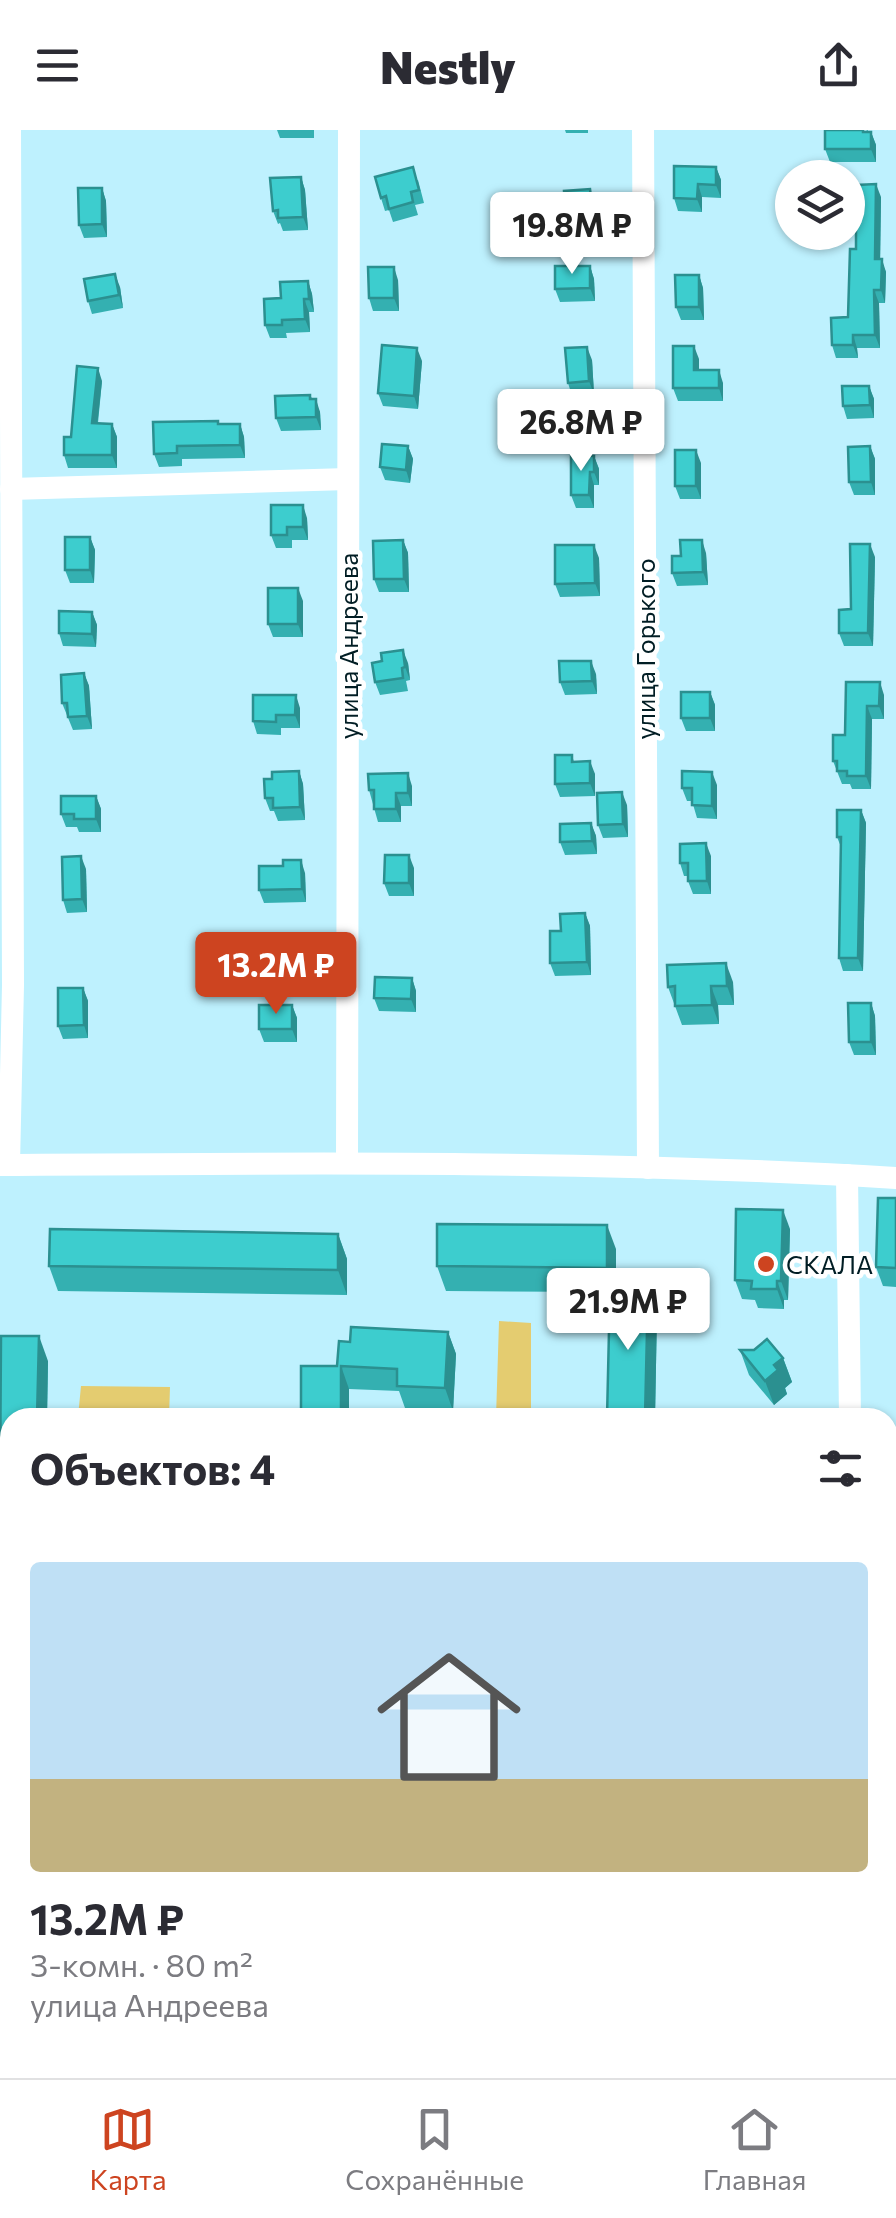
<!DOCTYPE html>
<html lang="ru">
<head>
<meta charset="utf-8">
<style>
	body { margin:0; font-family:Commissioner,sans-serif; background:#f2f2f3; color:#2b2b33; height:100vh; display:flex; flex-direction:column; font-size:38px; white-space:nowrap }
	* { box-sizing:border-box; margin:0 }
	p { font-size:32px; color:#7c7c81 }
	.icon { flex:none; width:55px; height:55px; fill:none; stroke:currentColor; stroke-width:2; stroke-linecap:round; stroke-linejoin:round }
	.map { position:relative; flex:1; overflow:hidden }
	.sheet { position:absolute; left:0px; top:1278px; width:898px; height:672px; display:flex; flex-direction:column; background:#fff; border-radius:30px 30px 0 0; box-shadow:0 2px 8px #0004 }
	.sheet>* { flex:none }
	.tools { position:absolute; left:775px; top:30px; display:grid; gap:20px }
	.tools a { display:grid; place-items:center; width:90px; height:90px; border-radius:50%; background:#fff; box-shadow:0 2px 8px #0004; font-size:50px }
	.price { position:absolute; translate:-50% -85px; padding:0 22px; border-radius:10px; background:#fff; color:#222; font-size:32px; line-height:65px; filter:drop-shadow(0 2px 5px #0008) }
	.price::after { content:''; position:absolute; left:50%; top:60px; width:30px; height:22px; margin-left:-15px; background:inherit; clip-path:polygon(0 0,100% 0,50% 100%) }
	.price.selected { background:#cd4420; color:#fff }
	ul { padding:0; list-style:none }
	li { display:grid; align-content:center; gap:20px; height:530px; padding:0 30px }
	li+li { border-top:2px solid #e1e1e2 }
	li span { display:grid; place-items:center; height:310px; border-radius:10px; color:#555 }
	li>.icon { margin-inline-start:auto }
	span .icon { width:180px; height:180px; fill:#fffc; stroke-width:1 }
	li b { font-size:42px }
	h2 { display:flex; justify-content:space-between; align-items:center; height:120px; padding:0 30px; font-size:42px }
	header { display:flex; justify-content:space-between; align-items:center; height:130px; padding:0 30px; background:#fff; font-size:45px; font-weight:800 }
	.menu { display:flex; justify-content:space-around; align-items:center; height:140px; border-top:2px solid #e1e1e2; background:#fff; font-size:28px; color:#7c7c81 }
	.menu a { display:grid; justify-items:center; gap:5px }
	.menu .selected { color:#cd4420 }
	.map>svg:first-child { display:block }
	.green { fill:#e4cc70 }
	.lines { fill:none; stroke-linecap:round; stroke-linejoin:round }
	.minor { stroke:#fff; stroke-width:22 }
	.wall { fill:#34b0b1 }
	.shaded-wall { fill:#2b9090 }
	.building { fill:#3dcdce; stroke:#2b9090; stroke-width:2.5 }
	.poi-dot { fill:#cd4420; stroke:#fff; stroke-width:4 }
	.labels { text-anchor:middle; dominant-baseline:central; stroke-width:9; stroke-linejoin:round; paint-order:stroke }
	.street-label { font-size:25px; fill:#011d24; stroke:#fff }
	.poi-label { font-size:25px; fill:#011d24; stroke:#fff; text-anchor:start }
</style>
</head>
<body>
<header><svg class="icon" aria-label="menu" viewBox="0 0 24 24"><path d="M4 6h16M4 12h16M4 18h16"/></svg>Nestly<svg class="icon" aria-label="share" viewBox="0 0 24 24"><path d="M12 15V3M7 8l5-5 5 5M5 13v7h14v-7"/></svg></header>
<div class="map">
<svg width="896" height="1948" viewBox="0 0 896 1948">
	<rect width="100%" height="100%" fill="#bef1fe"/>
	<g class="green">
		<path d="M 499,1191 L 531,1193 L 531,1287 L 496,1287 Z"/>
		<path d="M 81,1256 L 170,1257 L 169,1287 L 78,1287 Z"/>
		<path d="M 615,1940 L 803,1940 L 803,1948 L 635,1948 L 615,1946 Z"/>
	</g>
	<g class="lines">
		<g class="minor">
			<path d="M 643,0 L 648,1038"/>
			<path d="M 11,359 L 348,349"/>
			<path d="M 347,1033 L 349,0"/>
			<path d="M 0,1035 C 299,1033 598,1030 896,1048"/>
			<path d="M 9,1035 L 13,855 L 10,0"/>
			<path d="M 847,1045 L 850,1288"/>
			<path d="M 858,1940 L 858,1948"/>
		</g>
	</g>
	<g class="wall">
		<path d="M 277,0 L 314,0 L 314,8 L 280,8 Z"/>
		<path d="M 565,0 L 588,0 L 588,3 L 566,3 Z"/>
		<path d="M 868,0 L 868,2 L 871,2 L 876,15 L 876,32 L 830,32 L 825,19 Z"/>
		<path d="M 716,37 L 721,50 L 721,68 L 702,67 L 702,82 L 678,81 L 674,68 Z"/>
		<path d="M 301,47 L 305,60 L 308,100 L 283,101 L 280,93 L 278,94 L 273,81 Z"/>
		<path d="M 418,50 L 424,73 L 415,75 L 418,85 L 393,92 L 389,80 L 385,81 L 381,68 Z"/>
		<path d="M 102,58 L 106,71 L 107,107 L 84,108 L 79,95 Z"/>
		<path d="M 564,61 L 595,72 L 596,89 L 588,90 L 589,103 L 570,104 L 566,91 Z"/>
		<path d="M 881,67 L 880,129 L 886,142 L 885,173 L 879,173 L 880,218 L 857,218 L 858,228 L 836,228 L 832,215 L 848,187 L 856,119 Z"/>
		<path d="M 590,136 L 594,149 L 595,171 L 560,172 L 555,159 Z"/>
		<path d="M 699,145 L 703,158 L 704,190 L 681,190 L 676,177 Z"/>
		<path d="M 398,150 L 399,181 L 373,181 L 369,168 Z"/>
		<path d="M 308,151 L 312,164 L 314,182 L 309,182 L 310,202 L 286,203 L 287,208 L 270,208 L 265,195 L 281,168 Z"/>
		<path d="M 120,157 L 123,178 L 92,184 L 88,171 Z"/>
		<path d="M 699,229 L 699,240 L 723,253 L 723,271 L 678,271 L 673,258 Z"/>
		<path d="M 592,230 L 594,264 L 572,266 L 568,253 Z"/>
		<path d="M 422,231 L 418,279 L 383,276 L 378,263 Z"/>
		<path d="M 102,251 L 98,293 L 112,294 L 117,307 L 117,338 L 68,338 L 64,325 L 71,307 Z"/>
		<path d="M 869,256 L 874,269 L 874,288 L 847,289 L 843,276 Z"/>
		<path d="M 310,265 L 320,282 L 321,300 L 281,301 L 276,288 Z"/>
		<path d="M 219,294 L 240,294 L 244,307 L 245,328 L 182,329 L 182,336 L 159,337 L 154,324 Z"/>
		<path d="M 408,316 L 413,329 L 410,353 L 385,350 L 380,337 Z"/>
		<path d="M 870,316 L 875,329 L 875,365 L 854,365 L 849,352 Z"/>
		<path d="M 594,326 L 599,339 L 599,355 L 594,355 L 594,378 L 576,378 L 571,365 Z"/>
		<path d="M 701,333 L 701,369 L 680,369 L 675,356 Z"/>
		<path d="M 307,388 L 308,410 L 292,410 L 292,418 L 276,418 L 271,405 Z"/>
		<path d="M 90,407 L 95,420 L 94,453 L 70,453 L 65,440 Z"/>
		<path d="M 403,410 L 408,423 L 409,462 L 379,462 L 374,449 Z"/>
		<path d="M 706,423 L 708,455 L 677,456 L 672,443 Z"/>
		<path d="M 875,427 L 873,516 L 844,516 L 839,503 Z"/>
		<path d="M 599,428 L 600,466 L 560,467 L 555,454 Z"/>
		<path d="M 303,471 L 303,507 L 273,507 L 268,494 Z"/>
		<path d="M 92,482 L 97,495 L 96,517 L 63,516 L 59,503 Z"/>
		<path d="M 408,533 L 410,550 L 406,551 L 408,561 L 380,565 L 375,552 Z"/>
		<path d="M 84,543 L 89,556 L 92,599 L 73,600 L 62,573 Z"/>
		<path d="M 596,544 L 597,564 L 565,565 L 560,552 Z"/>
		<path d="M 846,552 L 884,565 L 884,589 L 872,589 L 871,659 L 852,659 L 850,654 L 842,654 L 833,631 L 845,605 Z"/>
		<path d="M 710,562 L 715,575 L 715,601 L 686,601 L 681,588 Z"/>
		<path d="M 300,578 L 300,598 L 281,598 L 281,605 L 257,604 L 253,591 Z"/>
		<path d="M 572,625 L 574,632 L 595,644 L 595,666 L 560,667 L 555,654 Z"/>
		<path d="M 299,641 L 303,654 L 305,690 L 278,691 L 274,681 L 270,681 L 265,668 L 272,649 Z"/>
		<path d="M 717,655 L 717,689 L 697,688 L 692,671 L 687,671 L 682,658 Z"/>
		<path d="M 412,656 L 412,676 L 401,676 L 401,692 L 378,692 L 369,660 Z"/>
		<path d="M 96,666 L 101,679 L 101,702 L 79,702 L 77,697 L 66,697 L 61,684 Z"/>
		<path d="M 627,675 L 628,707 L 603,708 L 598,695 Z"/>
		<path d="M 861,680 L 866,693 L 863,841 L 843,841 L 839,828 L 841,717 L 837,707 Z"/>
		<path d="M 591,693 L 596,706 L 597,724 L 565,725 L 560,712 Z"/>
		<path d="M 711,726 L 711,764 L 693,764 L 688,751 L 688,746 L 684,746 L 680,733 Z"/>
		<path d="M 414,738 L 414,766 L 389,766 L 384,753 Z"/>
		<path d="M 86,739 L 87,782 L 67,783 L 63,770 Z"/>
		<path d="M 305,743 L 306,772 L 264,773 L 259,760 Z"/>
		<path d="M 585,783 L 590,796 L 591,845 L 555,846 L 550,833 L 561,801 Z"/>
		<path d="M 412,848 L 416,861 L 416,882 L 379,881 L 374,868 Z"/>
		<path d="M 733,852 L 734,875 L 718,875 L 719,894 L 682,895 L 668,857 Z"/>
		<path d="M 83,858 L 88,871 L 88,908 L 63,909 L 58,896 Z"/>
		<path d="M 871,873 L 875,886 L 876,925 L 854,925 L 849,912 Z"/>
		<path d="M 292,875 L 297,888 L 297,912 L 264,912 L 259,899 Z"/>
		<path d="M 896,1068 L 896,1157 L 883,1156 L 876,1137 Z"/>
		<path d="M 790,1099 L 788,1170 L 784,1170 L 784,1179 L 758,1178 L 755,1170 L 742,1169 L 735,1150 Z"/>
		<path d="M 338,1104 L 347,1129 L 347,1165 L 58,1161 L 49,1136 Z"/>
		<path d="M 616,1119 L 616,1157 L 657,1182 L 655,1288 L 607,1288 L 610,1162 L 446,1161 L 437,1136 Z"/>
		<path d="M 448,1202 L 456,1224 L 453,1281 L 405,1278 L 399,1261 L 349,1259 L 349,1288 L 337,1236 L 350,1212 Z"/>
		<path d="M 740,1220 L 783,1228 L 792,1252 L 785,1258 L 787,1264 L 774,1275 L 749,1245 Z"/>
		<path d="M 48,1231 L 47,1288 L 10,1288 L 10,1385 L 0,1361 L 0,1286 Z"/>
	</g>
	<g class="shaded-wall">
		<path d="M 871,2 L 876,15 L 876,32 L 871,19 Z"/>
		<path d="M 716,37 L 721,50 L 721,68 L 716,55 Z"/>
		<path d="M 301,47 L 305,60 L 308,100 L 303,87 Z"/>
		<path d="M 698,54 L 702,67 L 702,82 L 697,69 Z"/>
		<path d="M 876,54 L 881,67 L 880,142 L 875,129 Z"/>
		<path d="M 102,58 L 106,71 L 107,107 L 102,94 Z"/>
		<path d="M 590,59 L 595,72 L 596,89 L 592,76 Z"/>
		<path d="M 584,77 L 588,90 L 589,103 L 584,90 Z"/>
		<path d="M 882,129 L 886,142 L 885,173 L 881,160 Z"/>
		<path d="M 590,136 L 594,149 L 595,171 L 590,158 Z"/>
		<path d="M 394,137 L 398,150 L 399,181 L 394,168 Z"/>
		<path d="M 115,144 L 120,157 L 123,178 L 119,165 Z"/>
		<path d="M 699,145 L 703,158 L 704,190 L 699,177 Z"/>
		<path d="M 308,151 L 312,164 L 314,182 L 309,169 Z"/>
		<path d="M 874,160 L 879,173 L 880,218 L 875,205 Z"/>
		<path d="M 304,169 L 309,182 L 310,202 L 305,189 Z"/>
		<path d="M 853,205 L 857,218 L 858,228 L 853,215 Z"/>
		<path d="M 694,216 L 699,229 L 699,253 L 694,240 Z"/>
		<path d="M 587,217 L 592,230 L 594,264 L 589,251 Z"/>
		<path d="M 417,218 L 422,231 L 418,279 L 414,266 Z"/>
		<path d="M 98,238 L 102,251 L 96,306 L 92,293 Z"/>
		<path d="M 719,240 L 723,253 L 723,271 L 719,258 Z"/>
		<path d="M 869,256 L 874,269 L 874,288 L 870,275 Z"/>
		<path d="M 316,269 L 320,282 L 321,300 L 316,287 Z"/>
		<path d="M 112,294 L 117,307 L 117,338 L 112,325 Z"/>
		<path d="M 240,294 L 244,307 L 245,328 L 240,315 Z"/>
		<path d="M 408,316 L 413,329 L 410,353 L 406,340 Z"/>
		<path d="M 870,316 L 875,329 L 875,365 L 871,352 Z"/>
		<path d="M 696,320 L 701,333 L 701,369 L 696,356 Z"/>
		<path d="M 594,326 L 599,339 L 599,355 L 594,342 Z"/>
		<path d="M 590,342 L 594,355 L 594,378 L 589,365 Z"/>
		<path d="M 303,375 L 307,388 L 308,410 L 303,397 Z"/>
		<path d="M 90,407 L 95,420 L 94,453 L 90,440 Z"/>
		<path d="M 403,410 L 408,423 L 409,462 L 404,449 Z"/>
		<path d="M 702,410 L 706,423 L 708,455 L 703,442 Z"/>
		<path d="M 870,414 L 875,427 L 873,516 L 868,503 Z"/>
		<path d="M 594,415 L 599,428 L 600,466 L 595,453 Z"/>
		<path d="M 298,458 L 303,471 L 303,507 L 298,494 Z"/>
		<path d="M 92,482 L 97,495 L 96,517 L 92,504 Z"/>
		<path d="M 403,520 L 408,533 L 410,550 L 405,537 Z"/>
		<path d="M 591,531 L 596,544 L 597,564 L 592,551 Z"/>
		<path d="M 84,543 L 89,556 L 92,599 L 87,586 Z"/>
		<path d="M 880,552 L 884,565 L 884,589 L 879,576 Z"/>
		<path d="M 710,562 L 715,575 L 715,601 L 710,588 Z"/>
		<path d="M 296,565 L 300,578 L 300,598 L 295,585 Z"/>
		<path d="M 867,576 L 872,589 L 871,659 L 866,646 Z"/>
		<path d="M 590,631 L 595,644 L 595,666 L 590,653 Z"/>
		<path d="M 299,641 L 303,654 L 305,690 L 300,677 Z"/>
		<path d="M 712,642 L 717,655 L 717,689 L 712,676 Z"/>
		<path d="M 408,643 L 412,656 L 412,676 L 408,663 Z"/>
		<path d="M 622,662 L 627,675 L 628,707 L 623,694 Z"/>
		<path d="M 396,663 L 401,676 L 401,692 L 396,679 Z"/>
		<path d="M 96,666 L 101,679 L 101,702 L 96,689 Z"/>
		<path d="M 861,680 L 866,693 L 863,841 L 858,828 Z"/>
		<path d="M 591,693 L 596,706 L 597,724 L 592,711 Z"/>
		<path d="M 706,713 L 711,726 L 711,764 L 707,751 Z"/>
		<path d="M 409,725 L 414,738 L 414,766 L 409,753 Z"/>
		<path d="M 81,726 L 86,739 L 87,782 L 82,769 Z"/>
		<path d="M 301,730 L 305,743 L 306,772 L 302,759 Z"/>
		<path d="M 585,783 L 590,796 L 591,845 L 587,832 Z"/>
		<path d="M 726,833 L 733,852 L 734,875 L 727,856 Z"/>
		<path d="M 412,848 L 416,861 L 416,882 L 411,869 Z"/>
		<path d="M 711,856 L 718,875 L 719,894 L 712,875 Z"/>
		<path d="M 83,858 L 88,871 L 88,908 L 84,895 Z"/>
		<path d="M 871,873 L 875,886 L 876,925 L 871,912 Z"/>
		<path d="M 292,875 L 297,888 L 297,912 L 292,899 Z"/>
		<path d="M 783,1080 L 790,1099 L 788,1170 L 781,1151 Z"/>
		<path d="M 607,1095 L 616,1119 L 616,1162 L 607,1138 Z"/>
		<path d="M 338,1104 L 347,1129 L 347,1165 L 338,1140 Z"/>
		<path d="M 777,1151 L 784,1170 L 784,1179 L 777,1159 Z"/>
		<path d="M 648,1157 L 657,1182 L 655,1288 L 645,1288 Z"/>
		<path d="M 448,1202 L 456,1224 L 453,1281 L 445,1258 Z"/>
		<path d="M 39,1206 L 48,1231 L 47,1288 L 37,1288 Z"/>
		<path d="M 783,1228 L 792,1252 L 785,1258 L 787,1264 L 774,1275 L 765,1251 L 774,1235 Z"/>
		<path d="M 341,1236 L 349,1259 L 349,1288 L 341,1288 Z"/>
	</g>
	<g class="building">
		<path d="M 825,0 L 863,0 L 863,2 L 871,2 L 871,19 L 825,19 Z"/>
		<path d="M 674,36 L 716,37 L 716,55 L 698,54 L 697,69 L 674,68 Z"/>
		<path d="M 413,37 L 419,60 L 411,62 L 413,72 L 389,79 L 386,66 L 381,68 L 375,47 Z"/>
		<path d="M 301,47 L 303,87 L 278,88 L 278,80 L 273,81 L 270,48 Z"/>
		<path d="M 876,54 L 875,129 L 882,129 L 881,160 L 874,160 L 875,205 L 853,205 L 853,215 L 832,215 L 831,188 L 848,187 L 850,119 L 856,119 L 856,55 Z"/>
		<path d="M 78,58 L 102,58 L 102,94 L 79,95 Z"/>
		<path d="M 590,59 L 592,76 L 584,77 L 584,90 L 566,91 L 564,61 Z"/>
		<path d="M 555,136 L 590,136 L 590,158 L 555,159 Z"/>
		<path d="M 368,137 L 394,137 L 394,168 L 369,168 Z"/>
		<path d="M 115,144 L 119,165 L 88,171 L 84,149 Z"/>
		<path d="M 675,145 L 699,145 L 699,177 L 676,177 Z"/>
		<path d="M 308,151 L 309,169 L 304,169 L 305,189 L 282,190 L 282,195 L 265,195 L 264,169 L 281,168 L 280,152 Z"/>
		<path d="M 382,215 L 417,218 L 414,266 L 378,263 Z"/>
		<path d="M 673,216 L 694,216 L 694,240 L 719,240 L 719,258 L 673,258 Z"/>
		<path d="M 587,217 L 589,251 L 568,253 L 565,218 Z"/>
		<path d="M 77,236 L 98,238 L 92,293 L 112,294 L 112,325 L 64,325 L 64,307 L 71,307 Z"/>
		<path d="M 842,256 L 869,256 L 870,275 L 843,276 Z"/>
		<path d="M 310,265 L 310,269 L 316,269 L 316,287 L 276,288 L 275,266 Z"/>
		<path d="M 218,291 L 218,294 L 240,294 L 240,315 L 177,316 L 177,323 L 154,324 L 153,292 Z"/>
		<path d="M 382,314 L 408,316 L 406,340 L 380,337 Z"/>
		<path d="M 870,316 L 871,352 L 849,352 L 848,317 Z"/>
		<rect x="675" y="320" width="21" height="36"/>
		<path d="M 571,325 L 594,326 L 594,342 L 590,342 L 589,365 L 571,365 Z"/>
		<path d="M 271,375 L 303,375 L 303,397 L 287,397 L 287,405 L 271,405 Z"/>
		<rect x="65" y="407" width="25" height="33"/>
		<path d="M 403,410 L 404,449 L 374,449 L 373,411 Z"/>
		<path d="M 680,410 L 702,410 L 703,442 L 672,443 L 672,426 L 681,426 Z"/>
		<path d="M 850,414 L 870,414 L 868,503 L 839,503 L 839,480 L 851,479 Z"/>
		<path d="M 555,415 L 594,415 L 595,453 L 555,454 Z"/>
		<rect x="268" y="458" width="30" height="36"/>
		<path d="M 59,481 L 92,482 L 92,504 L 59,503 Z"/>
		<path d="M 403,520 L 405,537 L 402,538 L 403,548 L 375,552 L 372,533 L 382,531 L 381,523 Z"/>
		<path d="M 559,531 L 591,531 L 592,551 L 560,552 Z"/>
		<path d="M 84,543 L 87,586 L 68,587 L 67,573 L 62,573 L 61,545 Z"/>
		<path d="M 846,552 L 880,552 L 879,576 L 867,576 L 866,646 L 847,646 L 847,641 L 837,641 L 837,631 L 833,631 L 833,605 L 845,605 Z"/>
		<rect x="681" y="562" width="29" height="26"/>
		<path d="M 253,565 L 296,565 L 295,585 L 276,585 L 276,592 L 253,591 Z"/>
		<path d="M 555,625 L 572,625 L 572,632 L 590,631 L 590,653 L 555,654 Z"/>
		<path d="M 299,641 L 300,677 L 273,678 L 273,668 L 265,668 L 264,649 L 272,649 L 272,642 Z"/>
		<path d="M 682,641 L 712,642 L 712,676 L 692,675 L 692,658 L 682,658 Z"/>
		<path d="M 408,643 L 408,663 L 396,663 L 396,679 L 374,679 L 374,660 L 369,660 L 368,644 Z"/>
		<path d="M 622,662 L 623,694 L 598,695 L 597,663 Z"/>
		<path d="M 61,666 L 96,666 L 96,689 L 74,689 L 74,684 L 61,684 Z"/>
		<path d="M 837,680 L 861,680 L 858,828 L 839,828 L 841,707 L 837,707 Z"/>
		<path d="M 591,693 L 592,711 L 560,712 L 560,694 Z"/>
		<path d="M 706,713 L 707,751 L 688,751 L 688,733 L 680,733 L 680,714 Z"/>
		<path d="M 385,725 L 409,725 L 409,753 L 384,753 Z"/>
		<path d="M 81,726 L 82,769 L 63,770 L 62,727 Z"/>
		<path d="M 283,730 L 301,730 L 302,759 L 259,760 L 259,736 L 283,736 Z"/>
		<path d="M 585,783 L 587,832 L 550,833 L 550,801 L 561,801 L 560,784 Z"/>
		<path d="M 726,833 L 727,856 L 711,856 L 712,875 L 675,876 L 675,856 L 668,857 L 667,835 Z"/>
		<path d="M 375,847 L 412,848 L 411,869 L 374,868 Z"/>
		<path d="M 58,858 L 83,858 L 84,895 L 58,896 Z"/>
		<path d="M 848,873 L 871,873 L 871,912 L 849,912 Z"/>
		<rect x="259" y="875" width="33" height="24"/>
		<path d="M 878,1068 L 896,1068 L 896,1138 L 876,1137 Z"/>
		<path d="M 736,1079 L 783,1080 L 781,1151 L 777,1151 L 777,1159 L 751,1159 L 752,1151 L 735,1150 Z"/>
		<path d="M 437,1094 L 607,1095 L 607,1138 L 437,1136 Z"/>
		<path d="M 50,1099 L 338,1104 L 338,1140 L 49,1136 Z"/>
		<path d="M 610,1157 L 648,1157 L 645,1288 L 607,1288 Z"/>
		<path d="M 351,1197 L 448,1202 L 445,1258 L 397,1256 L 397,1239 L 341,1236 L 341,1288 L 301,1288 L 301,1236 L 337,1236 L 339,1211 L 350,1212 Z"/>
		<path d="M 1,1206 L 39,1206 L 37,1288 L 10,1288 L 10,1370 L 0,1359 Z"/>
		<path d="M 767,1209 L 783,1228 L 774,1235 L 778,1240 L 765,1251 L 740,1220 L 754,1220 Z"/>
	</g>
	<circle class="poi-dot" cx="766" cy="1134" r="10"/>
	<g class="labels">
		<g class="street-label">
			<text transform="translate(348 516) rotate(-90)">улица Андреева</text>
			<text transform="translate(645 519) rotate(-90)">улица Горького</text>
		</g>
		<g class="poi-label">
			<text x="786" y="1134">СКАЛА</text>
		</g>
	</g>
</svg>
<div class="tools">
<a><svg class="icon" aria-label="layers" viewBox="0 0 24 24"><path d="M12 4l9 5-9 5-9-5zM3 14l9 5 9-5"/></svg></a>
</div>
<b class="price" style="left:572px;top:147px">19.8M ₽</b>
<b class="price" style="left:581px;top:344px">26.8M ₽</b>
<b class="price selected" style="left:276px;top:887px">13.2M ₽</b>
<b class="price" style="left:628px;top:1223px">21.9M ₽</b>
<section class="sheet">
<h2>Объектов: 4<svg class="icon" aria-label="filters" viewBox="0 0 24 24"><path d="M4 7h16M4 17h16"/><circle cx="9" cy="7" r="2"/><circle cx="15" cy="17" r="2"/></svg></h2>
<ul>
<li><span style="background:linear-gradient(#bfe0f5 70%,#c2b280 0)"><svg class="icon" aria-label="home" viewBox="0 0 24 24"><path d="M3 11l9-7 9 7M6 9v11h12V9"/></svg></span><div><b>13.2M ₽</b><p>3-комн. · 80 m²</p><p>улица Андреева</p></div></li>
</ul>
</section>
</div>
<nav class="menu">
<a class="selected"><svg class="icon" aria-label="map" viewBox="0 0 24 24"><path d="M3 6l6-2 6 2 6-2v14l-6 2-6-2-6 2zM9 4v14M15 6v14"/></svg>Карта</a>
<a><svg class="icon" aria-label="saved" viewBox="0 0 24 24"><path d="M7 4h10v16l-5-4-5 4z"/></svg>Сохранённые</a>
<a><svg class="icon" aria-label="home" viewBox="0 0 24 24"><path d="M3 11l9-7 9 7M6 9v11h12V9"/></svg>Главная</a>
</nav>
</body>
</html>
